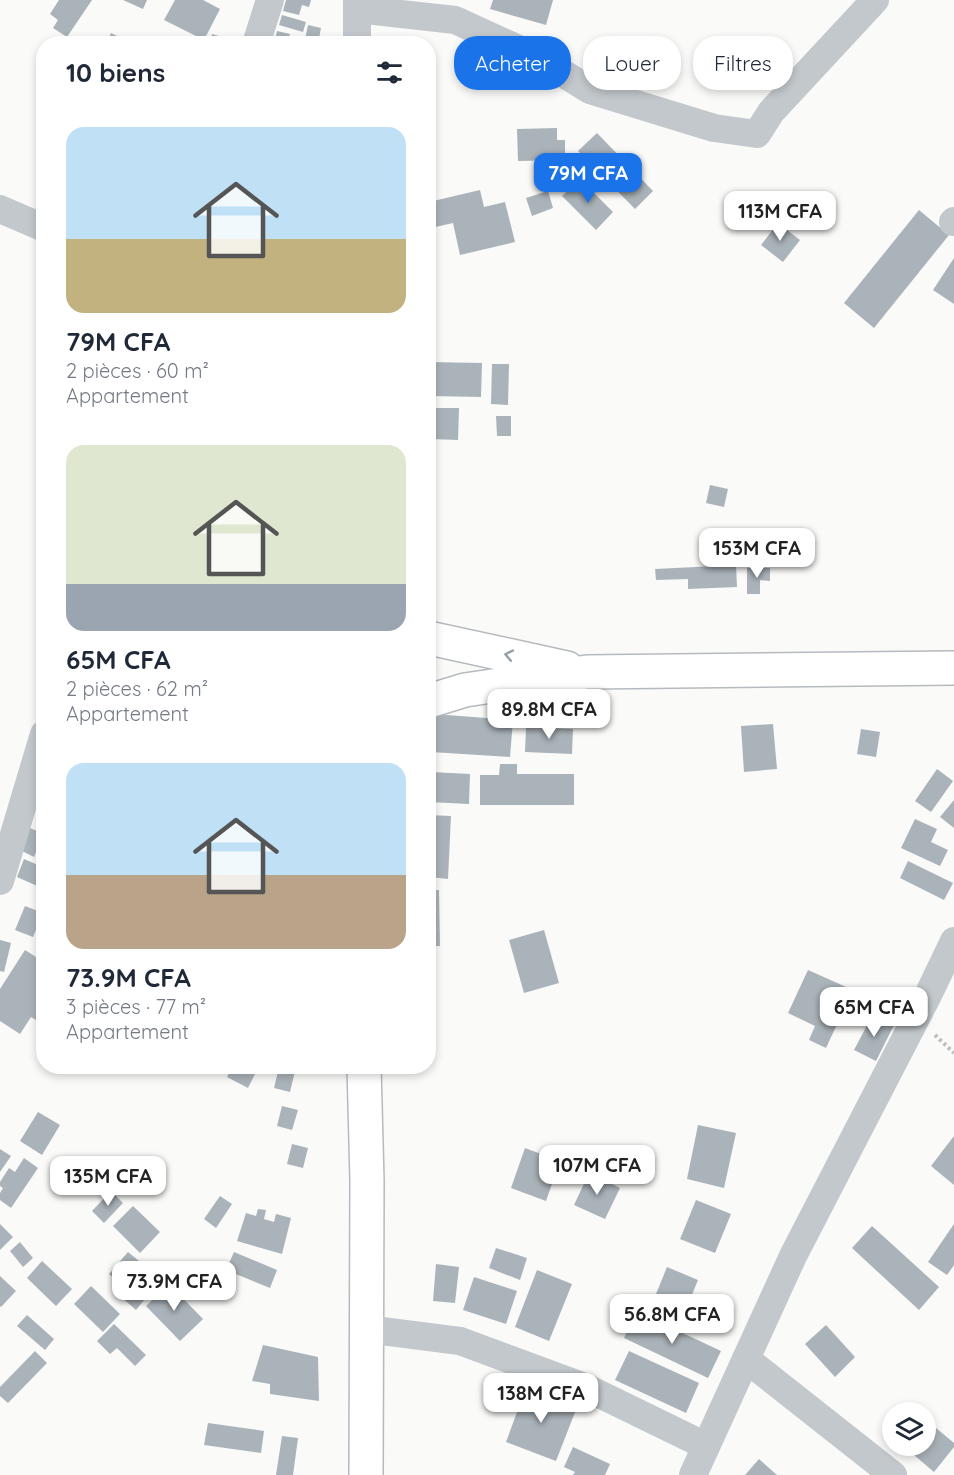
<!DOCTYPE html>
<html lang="fr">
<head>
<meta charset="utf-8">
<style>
	body { margin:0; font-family:Quicksand,sans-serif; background:#f6f6f7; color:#1f2937; height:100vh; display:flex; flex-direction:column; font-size:22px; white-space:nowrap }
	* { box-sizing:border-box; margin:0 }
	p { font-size:20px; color:#747a83 }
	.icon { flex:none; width:33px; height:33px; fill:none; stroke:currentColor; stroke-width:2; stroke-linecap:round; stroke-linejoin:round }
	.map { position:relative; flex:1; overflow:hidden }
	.sheet { position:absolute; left:36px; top:36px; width:400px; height:1038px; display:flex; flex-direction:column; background:#fff; border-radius:24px; box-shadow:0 3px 9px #0003 }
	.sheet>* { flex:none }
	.guide { position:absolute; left:454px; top:36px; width:410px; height:54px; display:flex; gap:12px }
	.fabs { position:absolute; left:882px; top:1402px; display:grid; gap:12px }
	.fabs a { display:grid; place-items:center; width:54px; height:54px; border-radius:50%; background:#fff; box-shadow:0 3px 9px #0003; font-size:30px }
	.price { position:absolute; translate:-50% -51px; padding:0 14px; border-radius:12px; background:#fff; color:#222; font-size:20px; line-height:39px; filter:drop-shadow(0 2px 3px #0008) }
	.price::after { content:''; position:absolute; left:50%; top:36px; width:18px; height:14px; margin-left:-9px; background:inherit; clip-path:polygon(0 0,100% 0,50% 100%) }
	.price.on { background:#1a73e8; color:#fff }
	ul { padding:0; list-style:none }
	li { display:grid; align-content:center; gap:12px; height:318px; padding:0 30px }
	li span { display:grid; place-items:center; height:186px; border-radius:18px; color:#555 }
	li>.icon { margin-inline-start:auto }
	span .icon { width:108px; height:108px; fill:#fffc; stroke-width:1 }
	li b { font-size:26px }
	h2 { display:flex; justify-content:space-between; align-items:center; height:72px; padding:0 30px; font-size:26px }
	.tag { padding:0 21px; border-radius:24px; background:#fff; box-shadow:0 3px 9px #0003; font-size:21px; line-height:54px }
	.tag.on { background:#1a73e8; color:#fff }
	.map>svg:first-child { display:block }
	.building { fill:#aab3b9 }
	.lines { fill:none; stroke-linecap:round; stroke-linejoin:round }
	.major-casing { stroke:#b5babe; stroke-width:36 }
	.path { stroke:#bbbfc2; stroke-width:4; stroke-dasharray:3 3; stroke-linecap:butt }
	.minor { stroke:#c3c8cc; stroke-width:28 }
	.major { stroke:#fff; stroke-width:33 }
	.oneway { stroke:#939fa8 }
</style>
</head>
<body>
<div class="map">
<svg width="954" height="1475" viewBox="0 0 954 1475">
	<rect width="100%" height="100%" fill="#fafaf8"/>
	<g class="building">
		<path d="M 59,0 L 92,0 L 67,37 L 53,28 L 58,20 L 50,14 Z"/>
		<path d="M 123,0 L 147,0 L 143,9 Z"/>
		<path d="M 175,0 L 203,0 L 220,9 L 204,40 L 164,20 Z"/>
		<path d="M 286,0 L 311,0 L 309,7 L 302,5 L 299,15 L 283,11 Z"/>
		<path d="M 493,0 L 553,0 L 546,25 L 490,9 Z"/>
		<path d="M 282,15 L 306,22 L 303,32 L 279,25 Z"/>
		<path d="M 308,25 L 321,28 L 318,44 L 304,44 Z"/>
		<path d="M 277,31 L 290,34 L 287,44 L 274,44 Z"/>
		<path d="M 111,33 L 133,44 L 106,44 Z"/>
		<path d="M 212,34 L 225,38 L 223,44 L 210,44 Z"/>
		<path d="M 557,128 L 557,140 L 565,140 L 565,160 L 518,161 L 517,129 Z"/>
		<path d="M 597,133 L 653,191 L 635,209 L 578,151 Z"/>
		<path d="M 580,179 L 613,212 L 596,230 L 562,196 Z"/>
		<path d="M 480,190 L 484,207 L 505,202 L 515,242 L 460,255 L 453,223 L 431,228 L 429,202 Z"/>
		<path d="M 548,191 L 553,208 L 532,216 L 526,198 Z"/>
		<path d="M 919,210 L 949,235 L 874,328 L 844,303 Z"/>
		<path d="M 778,223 L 800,240 L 783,262 L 761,245 Z"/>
		<path d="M 954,258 L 954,304 L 933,290 Z"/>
		<path d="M 429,362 L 482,363 L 481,397 L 429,396 Z"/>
		<path d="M 492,364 L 509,364 L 508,405 L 491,404 Z"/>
		<path d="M 431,408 L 459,408 L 458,440 L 430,439 Z"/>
		<path d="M 496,416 L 511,416 L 511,436 L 497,436 Z"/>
		<path d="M 710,485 L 728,489 L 724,507 L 706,503 Z"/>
		<path d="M 736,565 L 737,587 L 688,589 L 688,579 L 656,580 L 655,569 Z"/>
		<path d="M 747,568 L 770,568 L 770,581 L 760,580 L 760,594 L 747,594 Z"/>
		<path d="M 433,714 L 513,720 L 510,757 L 431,752 Z"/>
		<path d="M 773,724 L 777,769 L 744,772 L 741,726 Z"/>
		<path d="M 526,727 L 573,729 L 572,754 L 525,752 Z"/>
		<path d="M 861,729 L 880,732 L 876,757 L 857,754 Z"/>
		<path d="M 500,764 L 517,764 L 517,774 L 574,774 L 574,805 L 480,805 L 480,775 L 499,775 Z"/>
		<path d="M 937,769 L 953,781 L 931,812 L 915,801 Z"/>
		<path d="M 431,772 L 470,774 L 469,804 L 429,802 Z"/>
		<path d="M 954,800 L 954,828 L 940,817 Z"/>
		<path d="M 429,815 L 451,816 L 448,879 L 429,877 Z"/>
		<path d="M 915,819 L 937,829 L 931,842 L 948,850 L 940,866 L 901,848 Z"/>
		<path d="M 30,828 L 44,834 L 34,857 L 20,850 Z"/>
		<path d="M 44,851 L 44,889 L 17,877 L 24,859 L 38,865 Z"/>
		<path d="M 908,861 L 953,883 L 944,900 L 900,878 Z"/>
		<path d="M 429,890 L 439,890 L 440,946 L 429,946 Z"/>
		<path d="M 25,906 L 43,913 L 33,937 L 15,930 Z"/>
		<path d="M 544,930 L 559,983 L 524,993 L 509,940 Z"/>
		<path d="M 0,940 L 11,943 L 4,972 L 0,971 Z"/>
		<path d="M 25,950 L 44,962 L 44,1019 L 41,1023 L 31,1017 L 20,1034 L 0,1021 L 0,989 Z"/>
		<path d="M 808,970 L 853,990 L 826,1048 L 809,1040 L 815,1026 L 788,1013 Z"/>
		<path d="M 873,1014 L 894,1025 L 876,1061 L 854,1050 Z"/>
		<path d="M 233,1066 L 241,1066 L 255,1074 L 248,1088 L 227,1077 Z"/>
		<path d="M 279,1067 L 295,1071 L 290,1092 L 274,1088 Z"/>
		<path d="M 282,1106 L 298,1110 L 292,1130 L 277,1126 Z"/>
		<path d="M 38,1112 L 60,1125 L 42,1155 L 20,1141 Z"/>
		<path d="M 698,1125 L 736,1133 L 724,1188 L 687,1179 Z"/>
		<path d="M 954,1136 L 954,1185 L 931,1166 Z"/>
		<path d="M 292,1144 L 308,1148 L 303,1168 L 287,1164 Z"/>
		<path d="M 525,1148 L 560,1161 L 546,1201 L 511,1188 Z"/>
		<path d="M 0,1149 L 11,1156 L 0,1172 Z"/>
		<path d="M 24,1158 L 38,1168 L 11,1208 L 0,1200 L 0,1193 L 3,1188 L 0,1186 L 0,1182 L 9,1168 L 15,1172 Z"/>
		<path d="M 589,1173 L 620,1188 L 605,1219 L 574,1205 Z"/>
		<path d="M 111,1191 L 123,1203 L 104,1223 L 92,1211 Z"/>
		<path d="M 220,1196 L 232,1204 L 216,1228 L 204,1219 Z"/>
		<path d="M 696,1200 L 731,1214 L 715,1253 L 680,1239 Z"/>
		<path d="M 133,1206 L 160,1232 L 140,1253 L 113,1226 Z"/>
		<path d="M 258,1209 L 266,1210 L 264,1219 L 274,1222 L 276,1214 L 291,1218 L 282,1254 L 237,1241 L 246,1213 L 256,1216 Z"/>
		<path d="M 0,1224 L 13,1237 L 0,1250 Z"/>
		<path d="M 954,1224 L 954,1265 L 947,1275 L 928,1262 Z"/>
		<path d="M 872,1226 L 939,1287 L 919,1310 L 852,1248 Z"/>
		<path d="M 20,1242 L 33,1258 L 23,1267 L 10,1251 Z"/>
		<path d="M 496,1248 L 527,1258 L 520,1280 L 489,1268 Z"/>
		<path d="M 128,1252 L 161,1279 L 136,1310 L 121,1297 L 127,1290 L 109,1274 Z"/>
		<path d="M 234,1252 L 277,1270 L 270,1288 L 226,1270 Z"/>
		<path d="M 42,1261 L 72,1289 L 56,1306 L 27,1278 Z"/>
		<path d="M 436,1264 L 459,1267 L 455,1303 L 433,1301 Z"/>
		<path d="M 667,1267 L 698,1280 L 687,1307 L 656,1294 Z"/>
		<path d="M 537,1270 L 572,1284 L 549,1341 L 515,1327 Z"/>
		<path d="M 0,1276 L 16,1291 L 1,1307 L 0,1306 Z"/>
		<path d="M 474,1277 L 517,1291 L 506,1324 L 463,1310 Z"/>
		<path d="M 169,1284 L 203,1319 L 180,1341 L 146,1306 Z"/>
		<path d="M 91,1286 L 120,1314 L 103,1332 L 74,1304 Z"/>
		<path d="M 636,1311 L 721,1351 L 708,1378 L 624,1338 Z"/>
		<path d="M 27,1315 L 54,1339 L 45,1350 L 17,1326 Z"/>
		<path d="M 114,1324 L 146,1355 L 135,1366 L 117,1348 L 110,1354 L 97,1341 Z"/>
		<path d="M 826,1325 L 855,1357 L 835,1377 L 805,1344 Z"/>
		<path d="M 263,1345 L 318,1357 L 319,1401 L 270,1394 L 270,1384 L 252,1381 Z"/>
		<path d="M 35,1351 L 47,1363 L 8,1403 L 0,1396 L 0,1387 Z"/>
		<path d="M 629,1351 L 699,1383 L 686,1413 L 615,1380 Z"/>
		<path d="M 526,1388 L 577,1407 L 556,1461 L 506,1442 Z"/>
		<path d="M 208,1423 L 264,1431 L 261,1453 L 204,1445 Z"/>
		<path d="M 930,1423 L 954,1443 L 954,1447 L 934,1472 L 908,1450 L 911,1446 L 926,1446 L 926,1428 Z"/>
		<path d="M 282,1436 L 298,1438 L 293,1475 L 276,1475 Z"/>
		<path d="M 573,1447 L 610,1464 L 605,1475 L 573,1475 L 575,1472 L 564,1467 Z"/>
		<path d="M 759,1459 L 777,1475 L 745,1475 Z"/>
	</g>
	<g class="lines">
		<defs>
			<g id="major">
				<path d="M 429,638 L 567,668"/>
				<path d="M 429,701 L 465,690 L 587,672 L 954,668"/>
				<path d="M 364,1066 L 367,1181 L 366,1475"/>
			</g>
		</defs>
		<use href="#major" class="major-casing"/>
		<path class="path" d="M 935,1035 L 954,1053"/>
		<g class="minor">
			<path d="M 357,0 L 357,44"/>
			<path d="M 357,9 L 455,20 L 538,58 L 590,90 L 714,128 L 757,134 L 771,112 L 875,0"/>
			<path d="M 256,44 L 270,0"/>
			<path d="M 0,209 L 44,228"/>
			<path d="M 953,222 L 954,221"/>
			<path d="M 0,881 L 44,734"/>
			<path d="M 366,1329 L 460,1341 L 587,1388 L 706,1446"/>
			<path d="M 746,1359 L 893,1475"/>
			<path d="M 693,1475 L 793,1256 L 928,995 L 954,941"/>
		</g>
		<use href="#major" class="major"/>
	</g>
	<defs><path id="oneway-chevron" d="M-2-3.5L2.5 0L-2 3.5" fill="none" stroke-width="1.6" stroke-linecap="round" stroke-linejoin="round" transform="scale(1.5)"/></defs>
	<use class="oneway" href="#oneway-chevron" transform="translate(509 655) rotate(-168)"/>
</svg>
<div class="fabs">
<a><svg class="icon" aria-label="layers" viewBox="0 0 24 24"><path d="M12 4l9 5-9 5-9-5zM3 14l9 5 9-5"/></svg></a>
</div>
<b class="price on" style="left:588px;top:204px">79M CFA</b>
<b class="price" style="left:780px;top:242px">113M CFA</b>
<b class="price" style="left:757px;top:579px">153M CFA</b>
<b class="price" style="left:549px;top:740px">89.8M CFA</b>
<b class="price" style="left:874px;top:1038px">65M CFA</b>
<b class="price" style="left:597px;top:1196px">107M CFA</b>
<b class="price" style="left:108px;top:1207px">135M CFA</b>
<b class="price" style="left:174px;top:1312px">73.9M CFA</b>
<b class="price" style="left:672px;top:1345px">56.8M CFA</b>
<b class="price" style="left:541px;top:1424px">138M CFA</b>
<div class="guide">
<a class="tag on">Acheter</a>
<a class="tag">Louer</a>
<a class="tag">Filtres</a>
</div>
<section class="sheet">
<h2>10 biens<svg class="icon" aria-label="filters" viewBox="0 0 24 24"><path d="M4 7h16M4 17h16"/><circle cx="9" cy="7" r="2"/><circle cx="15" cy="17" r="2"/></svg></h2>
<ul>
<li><span style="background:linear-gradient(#bfe0f5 60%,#c2b280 0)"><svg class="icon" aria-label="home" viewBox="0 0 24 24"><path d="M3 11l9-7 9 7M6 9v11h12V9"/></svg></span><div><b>79M CFA</b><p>2 pièces · 60 m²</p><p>Appartement</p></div></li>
<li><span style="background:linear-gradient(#dfe7d0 75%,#9aa5b1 0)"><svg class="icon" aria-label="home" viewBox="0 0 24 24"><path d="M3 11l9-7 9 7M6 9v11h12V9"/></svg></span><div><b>65M CFA</b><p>2 pièces · 62 m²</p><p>Appartement</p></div></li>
<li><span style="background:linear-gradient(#bfe0f5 60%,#b9a48a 0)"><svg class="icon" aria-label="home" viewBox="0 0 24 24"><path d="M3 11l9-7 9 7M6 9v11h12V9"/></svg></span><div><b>73.9M CFA</b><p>3 pièces · 77 m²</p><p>Appartement</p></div></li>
</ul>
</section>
</div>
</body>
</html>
